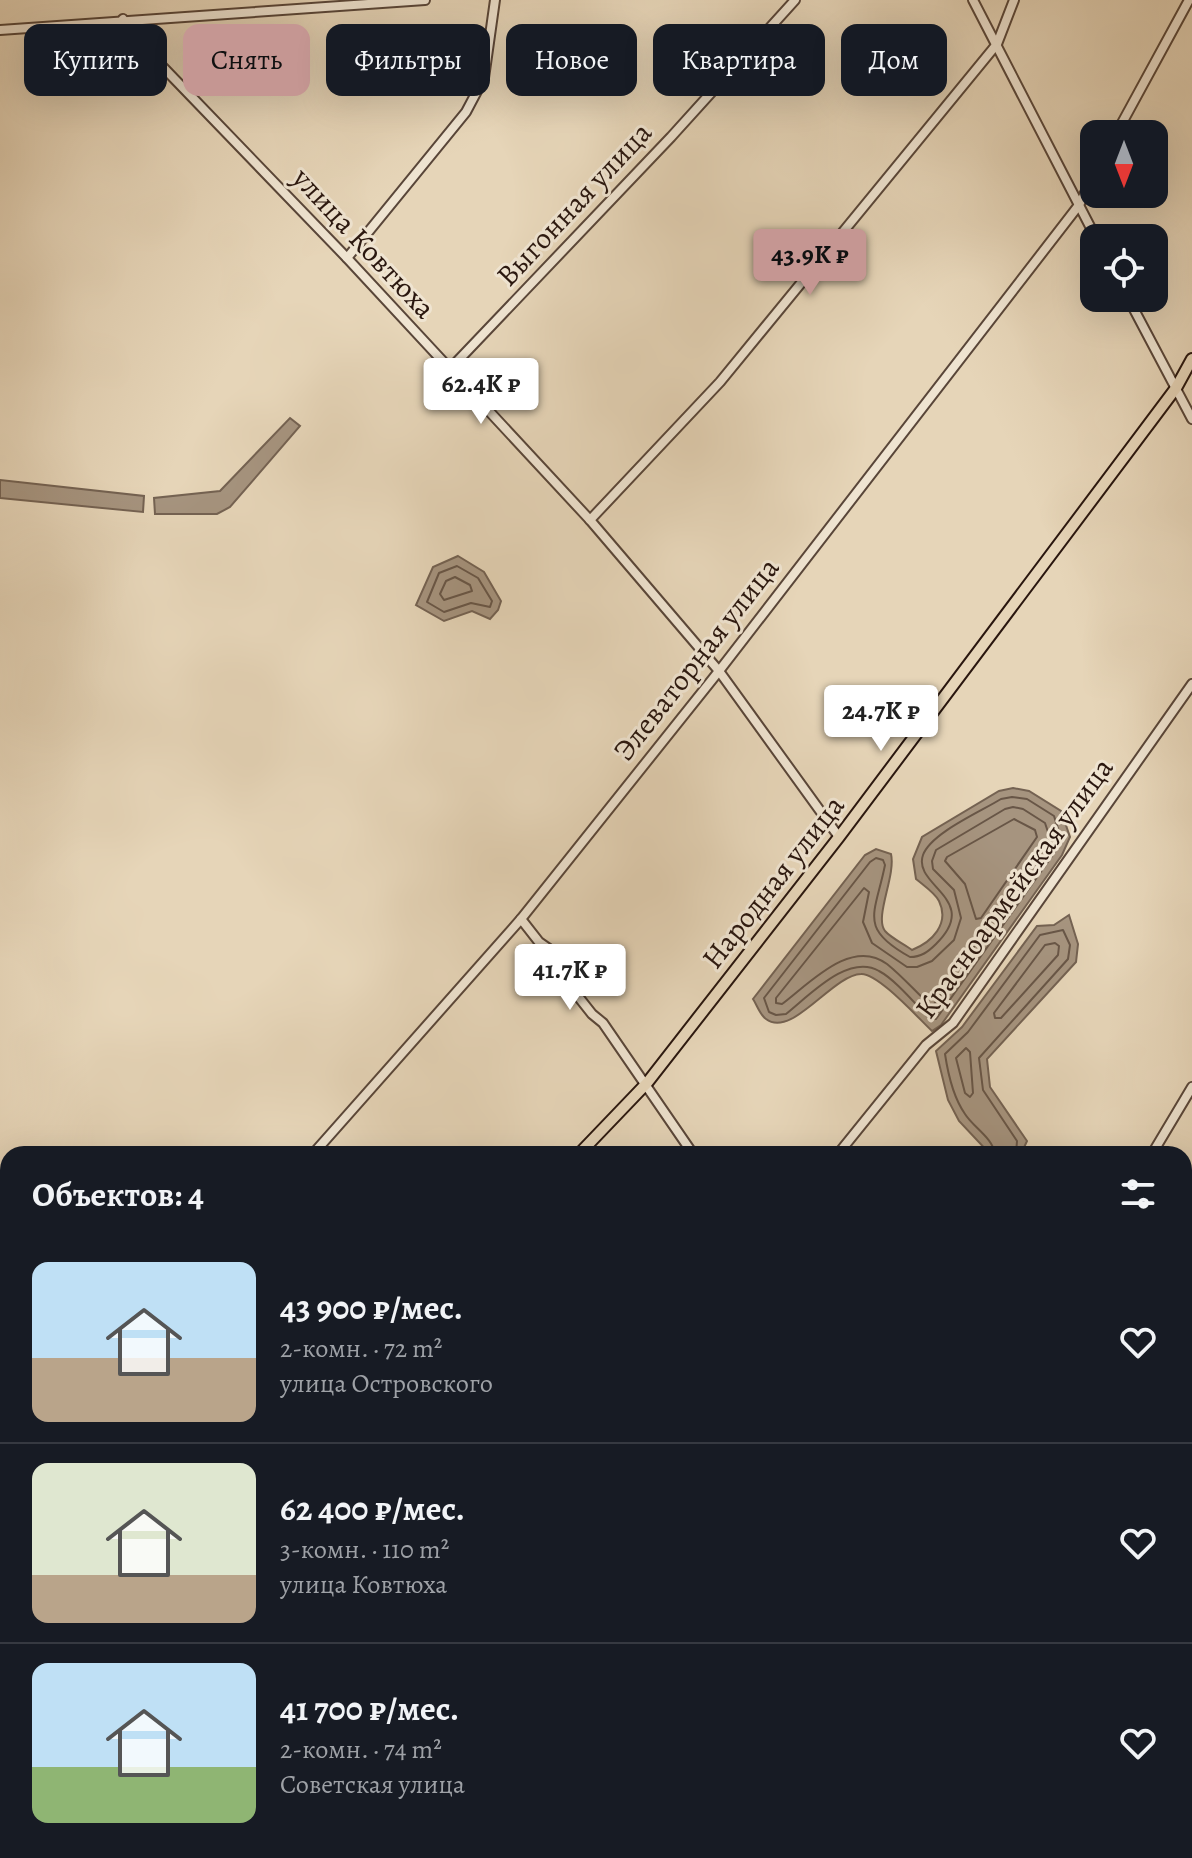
<!DOCTYPE html>
<html lang="ru">
<head>
<meta charset="utf-8">
<style>
	body { margin:0; font-family:Alegreya,serif; background:#20242c; color:#f1f3f6; height:100vh; display:flex; flex-direction:column; font-size:30px; white-space:nowrap }
	* { box-sizing:border-box; margin:0 }
	p { font-size:26px; color:#9ea1a6 }
	.icon { flex:none; width:44px; height:44px; fill:none; stroke:currentColor; stroke-width:2; stroke-linecap:round; stroke-linejoin:round }
	.map { position:relative; flex:1; overflow:hidden }
	.sheet { position:absolute; left:0px; top:1146px; width:1192px; height:712px; display:flex; flex-direction:column; background:#171b24; border-radius:24px 24px 0 0; box-shadow:0 8px 32px #0002 }
	.sheet>* { flex:none }
	.top-card { position:absolute; left:24px; top:24px; width:1144px; height:72px; display:flex; gap:16px }
	.needle { width:52px; rotate:180deg }
	.tools { position:absolute; left:1080px; top:120px; display:grid; gap:16px }
	.tools a { display:grid; place-items:center; width:88px; height:88px; border-radius:16px; background:#171b24; box-shadow:0 8px 32px #0002; font-size:40px }
	.price { position:absolute; translate:-50% -68px; padding:0 18px; border-radius:8px; background:#fff; color:#222; font-size:26px; line-height:52px; filter:drop-shadow(0 2px 4px #0008) }
	.price::after { content:''; position:absolute; left:50%; top:48px; width:24px; height:18px; margin-left:-12px; background:inherit; clip-path:polygon(0 0,100% 0,50% 100%) }
	.price.selected { background:#c59692; color:#111 }
	ul { padding:0; list-style:none }
	li { display:flex; align-items:center; gap:24px; height:200px; padding:0 32px }
	li+li { border-top:2px solid #363941 }
	li span { display:grid; place-items:center; flex:none; width:224px; height:160px; border-radius:16px; color:#555 }
	li>.icon { margin-inline-start:auto }
	span .icon { width:96px; height:96px; fill:#fffc; stroke-width:1 }
	li b { font-size:34px }
	h2 { display:flex; justify-content:space-between; align-items:center; height:96px; padding:0 32px; font-size:34px }
	.tag { padding:0 28px; border-radius:16px; background:#171b24; box-shadow:0 8px 32px #0002; font-size:28px; line-height:72px }
	.tag.selected { background:#c59692; color:#111 }
	.map>svg:first-child { display:block }
	.water { fill:#a6947f; stroke:#746252; stroke-width:2 }
	.lines { fill:none; stroke-linecap:round; stroke-linejoin:round }
	.shore { stroke:#685647; stroke-width:2 }
	.minor-casing { stroke:#594639; stroke-width:12 }
	.major-casing { stroke:#2a170f; stroke-width:14 }
	.minor { stroke:#efe4d1; stroke-width:8 }
	.major { stroke:#e6d5b8; stroke-width:10 }
	.labels { text-anchor:middle; dominant-baseline:central; stroke-width:6; stroke-linejoin:round; paint-order:stroke }
	.street-label { font-size:30px; fill:#2a170f; stroke:#efe4d1 }
</style>
</head>
<body>
<div class="map">
<svg width="1192" height="1858" viewBox="0 0 1192 1858">
	<rect width="100%" height="100%" fill="#e6d5b8"/>
	<filter id="stains"><feTurbulence type="fractalNoise" baseFrequency=".0025" numOctaves="4"/><feColorMatrix values="0 0 0 0 .2 0 0 0 0 .09 0 0 0 0 .02 0 0 0 .5 -.17"/></filter>
	<radialGradient id="worn" r=".72"><stop offset=".6" stop-color="#630" stop-opacity="0"/><stop offset="1" stop-color="#630" stop-opacity=".3"/></radialGradient>
	<g class="water">
		<path d="M 290,418 L 300,426 L 230,507 L 217,514 L 155,514 L 154,498 L 220,491 Z"/>
		<path d="M 0,480 L 144,496 L 143,512 L 0,498 Z"/>
		<path d="M 458,556 L 484,572 L 501,601 L 498,610 L 490,619 L 472,611 L 444,621 L 416,605 L 433,567 Z"/>
		<path d="M 1013,788 L 1029,791 L 1061,811 L 1070,837 L 1062,855 L 941,1025 L 932,1031 C 918,1018 878,973 861,974 C 832,975 792,1039 766,1019 C 760,1015 757,1005 753,999 L 865,855 L 876,849 L 891,854 C 896,876 874,917 885,931 C 891,938 904,944 912,950 C 932,942 950,924 939,901 C 935,893 923,885 916,879 L 913,859 L 922,837 L 999,791 Z"/>
		<path d="M 1069,915 L 1078,944 L 1076,962 L 987,1059 L 990,1087 L 1027,1141 L 1021,1154 L 990,1154 L 959,1121 L 948,1100 L 936,1051 L 962,1027 L 1037,926 L 1054,925 Z"/>
	</g>
	<g class="lines">
		<g class="shore">
			<path d="M 457,566 L 478,578 L 492,601 L 490,607 L 471,603 L 444,612 L 427,602 L 439,573 Z"/>
			<path d="M 455,577 L 470,585 L 472,591 L 444,600 L 440,594 L 446,581 Z"/>
			<path d="M 1012,797 L 1027,799 L 1054,816 L 1061,838 L 1055,852 L 936,1019 L 930,1019 C 916,1005 896,980 879,971 C 848,953 809,996 786,1014 L 776,1015 L 769,1012 L 764,998 L 870,862 L 876,858 L 883,860 L 885,865 C 875,915 858,928 910,957 C 921,957 928,952 936,944 C 982,899 912,886 923,855 C 931,833 980,812 1001,799 Z"/>
			<path d="M 1013,807 L 1023,809 L 1045,823 L 1050,838 L 934,1004 L 929,1004 C 915,991 902,976 887,964 C 851,937 809,984 782,1004 L 776,1003 L 776,998 L 864,888 L 869,892 L 863,922 L 872,943 L 907,967 L 917,967 L 932,961 L 954,940 L 961,918 L 954,890 L 933,869 L 932,861 L 936,850 L 1005,809 Z"/>
			<path d="M 1014,819 L 1035,830 L 1037,837 L 981,918 L 976,919 L 965,884 L 945,861 L 947,857 Z"/>
			<path d="M 1055,943 L 1059,946 L 1058,955 L 1001,1018 L 995,1018 L 994,1013 L 1045,945 Z"/>
			<path d="M 966,1048 L 970,1052 L 973,1093 L 970,1097 L 965,1093 L 956,1058 Z"/>
			<path d="M 995,1154 C 993,1138 973,1127 965,1114 C 953,1097 948,1074 945,1054 L 968,1032 L 1040,935 L 1063,930 L 1070,945 L 1068,959 L 979,1058 L 983,1090 L 1017,1141 L 1016,1154"/>
		</g>
		<defs>
			<g id="minor">
				<path d="M 973,0 L 1096,238"/>
				<path d="M 123,19 L 133,36 L 347,258 L 590,520 L 719,671 L 839,837"/>
				<path d="M 0,30 L 425,0"/>
				<path d="M 1116,134 L 1189,0"/>
				<path d="M 347,258 L 466,112 L 484,78 L 495,0"/>
				<path d="M 1128,298 L 1192,419"/>
				<path d="M 450,369 L 671,137 L 795,0"/>
				<path d="M 590,520 L 720,382 L 997,44 L 1014,0"/>
				<path d="M 521,919 L 539,942 L 549,949 L 577,995 L 592,1014 L 603,1023 L 693,1154"/>
				<path d="M 313,1154 L 521,919 L 719,671 L 1079,205 L 1094,175"/>
				<path d="M 838,1154 L 926,1045 L 953,1023 L 1192,684"/>
				<path d="M 1152,1154 L 1192,1087"/>
				<path d="M 1184,1343 L 1192,1354"/>
				<path d="M 0,1523 L 8,1514"/>
				<path d="M 1184,1537 L 1192,1530"/>
				<path d="M 0,1599 L 8,1606"/>
				<path d="M 1184,1841 L 1192,1835"/>
				<path d="M 1184,1849 L 1192,1856"/>
				<path d="M 353,1850 L 367,1858"/>
				<path d="M 662,1850 L 668,1858"/>
				<path d="M 1147,1850 L 1152,1858"/>
				<path d="M 149,1858 L 154,1850"/>
				<path d="M 469,1858 L 477,1850"/>
				<path d="M 825,1858 L 834,1850"/>
				<path d="M 1163,1858 L 1173,1850"/>
			</g>
			<g id="major">
				<path d="M 579,1154 L 647,1083 L 839,837 L 1176,388 L 1192,359"/>
				<path d="M 0,1773 L 8,1764"/>
			</g>
		</defs>
		<use href="#minor" class="minor-casing"/>
		<use href="#major" class="major-casing"/>
		<use href="#minor" class="minor"/>
		<use href="#major" class="major"/>
	</g>
	<g class="labels">
		<g class="street-label">
			<text transform="translate(574 204) rotate(-47)">Выгонная улица</text>
			<text transform="translate(364 243) rotate(47)">улица Ковтюха</text>
			<text transform="translate(696 659) rotate(-52)">Элеваторная улица</text>
			<text transform="translate(773 882) rotate(-52)">Народная улица</text>
			<text transform="translate(1014 888) rotate(-54)">Красноармейская улица</text>
		</g>
	</g>
	<rect width="100%" height="100%" filter="url(#stains)"/>
	<rect width="100%" height="100%" fill="url(#worn)"/>
</svg>
<div class="tools">
<a><svg class="needle" viewBox="-14 -14 28 28"><path d="M0-13l5 13h-10z" fill="#e53935"/><path d="M0 13l5-13h-10z" fill="#9ea1a6"/></svg></a>
<a><svg class="icon" aria-label="locate" viewBox="0 0 24 24"><circle cx="12" cy="12" r="6"/><path d="M12 2v4M12 18v4M2 12h4M18 12h4"/></svg></a>
</div>
<b class="price selected" style="left:810px;top:297px">43.9K ₽</b>
<b class="price" style="left:481px;top:426px">62.4K ₽</b>
<b class="price" style="left:881px;top:753px">24.7K ₽</b>
<b class="price" style="left:570px;top:1012px">41.7K ₽</b>
<div class="top-card">
<a class="tag">Купить</a>
<a class="tag selected">Снять</a>
<a class="tag">Фильтры</a>
<a class="tag">Новое</a>
<a class="tag">Квартира</a>
<a class="tag">Дом</a>
</div>
<section class="sheet">
<h2>Объектов: 4<svg class="icon" aria-label="filters" viewBox="0 0 24 24"><path d="M4 7h16M4 17h16"/><circle cx="9" cy="7" r="2"/><circle cx="15" cy="17" r="2"/></svg></h2>
<ul>
<li><span style="background:linear-gradient(#bfe0f5 60%,#b9a48a 0)"><svg class="icon" aria-label="home" viewBox="0 0 24 24"><path d="M3 11l9-7 9 7M6 9v11h12V9"/></svg></span><div><b>43 900 ₽/мес.</b><p>2-комн. · 72 m²</p><p>улица Островского</p></div><svg class="icon" aria-label="heart" viewBox="0 0 24 24"><path d="M12 20l-8-8c-3-5 5-10 8-4 3-6 11-1 8 4z"/></svg></li>
<li><span style="background:linear-gradient(#dfe7d0 70%,#b9a48a 0)"><svg class="icon" aria-label="home" viewBox="0 0 24 24"><path d="M3 11l9-7 9 7M6 9v11h12V9"/></svg></span><div><b>62 400 ₽/мес.</b><p>3-комн. · 110 m²</p><p>улица Ковтюха</p></div><svg class="icon" aria-label="heart" viewBox="0 0 24 24"><path d="M12 20l-8-8c-3-5 5-10 8-4 3-6 11-1 8 4z"/></svg></li>
<li><span style="background:linear-gradient(#bfe0f5 65%,#8fb573 0)"><svg class="icon" aria-label="home" viewBox="0 0 24 24"><path d="M3 11l9-7 9 7M6 9v11h12V9"/></svg></span><div><b>41 700 ₽/мес.</b><p>2-комн. · 74 m²</p><p>Советская улица</p></div><svg class="icon" aria-label="heart" viewBox="0 0 24 24"><path d="M12 20l-8-8c-3-5 5-10 8-4 3-6 11-1 8 4z"/></svg></li>
</ul>
</section>
</div>
</body>
</html>
